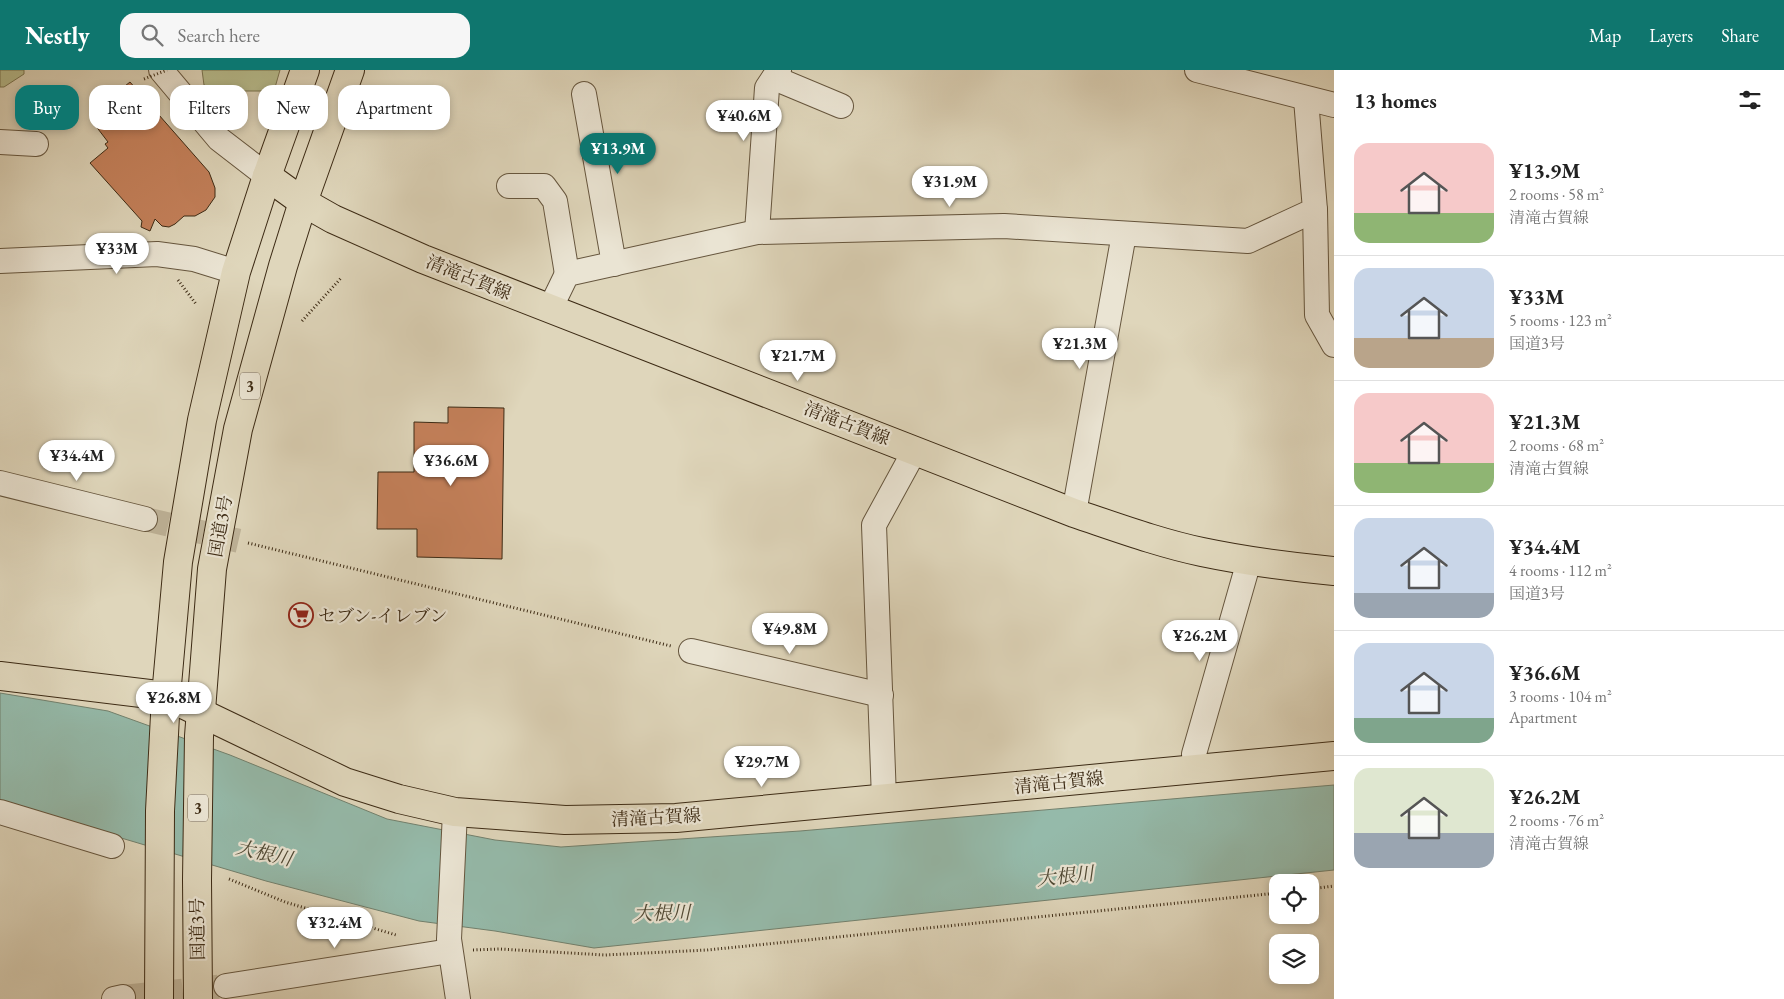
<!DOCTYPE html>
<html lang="en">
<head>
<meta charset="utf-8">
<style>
	body { margin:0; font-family:"EB Garamond","Noto Serif JP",serif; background:#f6f6f6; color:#222; height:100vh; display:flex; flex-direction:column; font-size:19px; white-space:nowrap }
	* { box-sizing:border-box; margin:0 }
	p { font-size:16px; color:#767676 }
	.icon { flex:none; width:28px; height:28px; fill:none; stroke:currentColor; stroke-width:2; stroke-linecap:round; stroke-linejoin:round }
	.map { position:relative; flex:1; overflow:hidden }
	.panel { display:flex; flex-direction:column; background:#fff; width:450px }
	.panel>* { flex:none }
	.banner { position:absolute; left:15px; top:15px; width:475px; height:45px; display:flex; gap:10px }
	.tools { position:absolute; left:1269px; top:804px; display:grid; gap:10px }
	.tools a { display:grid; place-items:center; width:50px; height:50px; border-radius:10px; background:#fff; box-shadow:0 2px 8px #0003; font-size:25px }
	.price { position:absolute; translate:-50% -42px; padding:0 11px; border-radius:18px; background:#fff; color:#222; font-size:16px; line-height:32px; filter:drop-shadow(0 1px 2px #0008) }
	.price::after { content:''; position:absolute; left:50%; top:30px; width:15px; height:11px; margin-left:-8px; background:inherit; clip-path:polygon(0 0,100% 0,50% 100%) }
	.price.selected { background:#0f766e; color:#fff }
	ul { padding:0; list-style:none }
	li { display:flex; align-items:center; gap:15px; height:125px; padding:0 20px }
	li+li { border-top:1px solid #e0e0e0 }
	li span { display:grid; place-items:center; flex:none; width:140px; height:100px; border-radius:15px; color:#555 }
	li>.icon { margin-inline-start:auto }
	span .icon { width:60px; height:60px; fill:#fffc; stroke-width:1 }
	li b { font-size:21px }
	h2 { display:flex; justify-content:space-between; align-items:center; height:60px; padding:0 20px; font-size:21px }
	.tag { padding:0 18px; border-radius:15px; background:#fff; box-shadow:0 2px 8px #0003; font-size:18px; line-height:45px }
	.tag.selected { background:#0f766e; color:#fff }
	header { display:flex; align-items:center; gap:30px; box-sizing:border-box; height:70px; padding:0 25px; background:#0f766e; color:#fff }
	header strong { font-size:24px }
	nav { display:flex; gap:28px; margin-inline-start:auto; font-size:18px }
	.search { width:350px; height:45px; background:#f6f6f6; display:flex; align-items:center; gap:12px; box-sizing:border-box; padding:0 18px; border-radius:15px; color:#767676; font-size:19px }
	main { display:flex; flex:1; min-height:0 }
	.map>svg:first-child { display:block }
	.green { fill:#b7bc8d; stroke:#7a7451 }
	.water { fill:#95baaa; stroke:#72816e }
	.building { fill:#c4805a; stroke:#3d2b15 }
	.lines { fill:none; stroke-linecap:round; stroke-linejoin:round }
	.minor-tunnel { stroke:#bfb49a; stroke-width:24; stroke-dasharray:24 12; stroke-linecap:butt }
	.minor-casing { stroke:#66563e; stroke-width:26 }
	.major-casing { stroke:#3d2b15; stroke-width:30 }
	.highway-casing { stroke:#3d2b15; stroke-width:30 }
	.path { stroke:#3d2b15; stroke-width:3; stroke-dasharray:1 2.5; stroke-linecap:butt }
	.minor { stroke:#eae4d3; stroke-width:24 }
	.major { stroke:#dfd6bb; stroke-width:28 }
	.highway { stroke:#dfd6bb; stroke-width:28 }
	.path-bridge { stroke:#3d2b15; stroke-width:3; stroke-dasharray:1 2.5; stroke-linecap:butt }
	.labels { text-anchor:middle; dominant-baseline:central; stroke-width:4.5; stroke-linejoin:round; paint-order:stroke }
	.shield { fill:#eae4d3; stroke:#71624e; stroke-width:1 }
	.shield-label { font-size:16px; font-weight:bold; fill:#3d2b15 }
	.street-label { font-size:18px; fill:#3d2b15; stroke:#eae4d3 }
	.poi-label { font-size:18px; fill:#3d2b15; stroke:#eae4d3; text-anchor:start }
	.water-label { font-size:19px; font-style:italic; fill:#4f4833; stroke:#eae4d3 }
</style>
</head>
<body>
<header>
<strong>Nestly</strong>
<div class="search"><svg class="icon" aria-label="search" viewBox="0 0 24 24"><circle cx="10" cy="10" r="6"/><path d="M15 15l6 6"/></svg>Search here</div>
<nav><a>Map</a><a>Layers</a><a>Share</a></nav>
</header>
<main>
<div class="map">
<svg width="1334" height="929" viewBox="0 0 1334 929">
	<rect width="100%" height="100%" fill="#dfd6bb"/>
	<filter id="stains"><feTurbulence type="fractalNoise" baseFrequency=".004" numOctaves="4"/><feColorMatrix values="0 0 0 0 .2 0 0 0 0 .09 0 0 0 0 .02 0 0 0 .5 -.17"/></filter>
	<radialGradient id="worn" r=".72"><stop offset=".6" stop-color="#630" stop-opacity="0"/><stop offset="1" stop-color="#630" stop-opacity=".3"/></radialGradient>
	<g class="green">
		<path d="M 0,0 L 24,0 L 24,4 L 4,17 L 0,17 Z"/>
		<path d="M 202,0 L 280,0 L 274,21 L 222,21 L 204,15 Z"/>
	</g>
	<path class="water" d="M 0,623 L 108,641 L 230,685 L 387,749 L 495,770 L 561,777 L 800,761 L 1334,715 L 1334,800 L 594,878 L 495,861 L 419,851 L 266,811 L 0,732 Z"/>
	<g class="building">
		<path d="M 130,12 L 209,102 L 215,118 L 215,127 L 206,140 L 195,146 L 184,146 L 175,154 L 169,157 L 162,156 L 155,149 L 150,161 L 141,157 L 142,151 L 90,93 L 108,78 L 105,74 L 108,72 L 92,51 L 124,25 L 120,20 Z"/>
		<path d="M 448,337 L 504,338 L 502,489 L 417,487 L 417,459 L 377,459 L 378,402 L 414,402 L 414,352 L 448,353 Z"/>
	</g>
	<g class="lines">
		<g class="minor-tunnel">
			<path d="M 145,449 L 248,473"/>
			<path d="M 123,927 L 226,916"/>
		</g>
		<defs>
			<g id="minor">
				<path d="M 161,0 L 219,69 L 267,106"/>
				<path d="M 1197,0 L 1334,35"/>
				<path d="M 774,8 L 841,36"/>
				<path d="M 584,24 L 614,194"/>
				<path d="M 0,72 L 36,74"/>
				<path d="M 509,116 L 544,116 L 555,131 L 567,204"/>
				<path d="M 1315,140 L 1317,245 L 1334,275"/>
				<path d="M 757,162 L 767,18 L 779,0"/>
				<path d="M 0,191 L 157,184 L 194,189 L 236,202"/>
				<path d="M 550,239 L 567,204 L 757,162 L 1004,156 L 1248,171 L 1315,140 L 1306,29"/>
				<path d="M 0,413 L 145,449"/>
				<path d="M 1074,443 L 1124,164"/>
				<path d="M 691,581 L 881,625"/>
				<path d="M 1195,698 L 1194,684 L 1249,491"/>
				<path d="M 884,729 L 874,455 L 915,380"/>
				<path d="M 0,742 L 112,776"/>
				<path d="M 455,742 L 449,869 L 458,929"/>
				<path d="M 226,916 L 450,881"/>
				<path d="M 114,929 L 123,927"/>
			</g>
			<g id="major">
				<path d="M 267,106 L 303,132 L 333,149 L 423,189 L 1074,443 C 1116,457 1159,473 1202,482 C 1245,491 1290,497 1334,501"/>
				<path d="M 0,606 L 166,626 L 345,712 L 399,729 L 455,742 L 565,750 L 676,748 L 1334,686"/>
			</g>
			<g id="highway">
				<path d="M 159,929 L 160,741 L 166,626 L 178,492 L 202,350 L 236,202 L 267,106 L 305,0"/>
				<path d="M 198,929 L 197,810 L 199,666 L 212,499 L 238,359 L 283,196 L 303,132 L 350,0"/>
			</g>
		</defs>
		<use href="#minor" class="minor-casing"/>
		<use href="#major" class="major-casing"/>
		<use href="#highway" class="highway-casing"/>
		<g class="path">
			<path d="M 178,210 L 196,234"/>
			<path d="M 302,251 L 342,207"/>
			<path d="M 248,473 L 671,576"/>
			<path d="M 229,809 L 285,832 L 396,865"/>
			<path d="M 1310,819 L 1334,816"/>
			<path d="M 473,880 L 499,879 L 605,885 L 707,880 L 1278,823"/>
		</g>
		<use href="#minor" class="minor"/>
		<use href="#major" class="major"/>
		<use href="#highway" class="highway"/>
		<path class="path-bridge" d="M 144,9 L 167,0"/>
	</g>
	<defs>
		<symbol id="supermarket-ring" viewBox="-11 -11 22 22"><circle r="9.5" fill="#eae4d3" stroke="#8f2418" stroke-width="1.5"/><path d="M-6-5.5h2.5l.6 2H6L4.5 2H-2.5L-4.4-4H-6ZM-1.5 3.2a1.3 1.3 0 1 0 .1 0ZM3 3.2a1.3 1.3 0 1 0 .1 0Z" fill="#8f2418"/></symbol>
	</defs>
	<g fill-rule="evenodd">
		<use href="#supermarket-ring" x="287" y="531" width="28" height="28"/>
	</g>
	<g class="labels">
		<g class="shield">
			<rect x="240" y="302.5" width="20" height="27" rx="4"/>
			<rect x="188" y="724.5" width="20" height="27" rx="4"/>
		</g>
		<g class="shield-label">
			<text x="250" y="316">3</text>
			<text x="198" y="738">3</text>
		</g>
		<g class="street-label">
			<text transform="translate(469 207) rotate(22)">清滝古賀線</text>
			<text transform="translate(847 353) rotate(21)">清滝古賀線</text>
			<text transform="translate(220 456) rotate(-80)">国道3号</text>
			<text transform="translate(1059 712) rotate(-6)">清滝古賀線</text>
			<text transform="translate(656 747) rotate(-3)">清滝古賀線</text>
			<text transform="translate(197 859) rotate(-91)">国道3号</text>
		</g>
		<g class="poi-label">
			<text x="318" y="545">セブン-イレブン</text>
		</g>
		<g class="water-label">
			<text transform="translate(264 783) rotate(13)">大根川</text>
			<text transform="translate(1065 806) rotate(-6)">大根川</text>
			<text transform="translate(662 843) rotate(-1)">大根川</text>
		</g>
	</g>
	<rect width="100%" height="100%" filter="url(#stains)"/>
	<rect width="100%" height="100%" fill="url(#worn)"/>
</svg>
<div class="tools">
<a><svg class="icon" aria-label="locate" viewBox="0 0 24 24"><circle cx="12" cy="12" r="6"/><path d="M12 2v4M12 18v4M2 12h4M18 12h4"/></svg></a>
<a><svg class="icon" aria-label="layers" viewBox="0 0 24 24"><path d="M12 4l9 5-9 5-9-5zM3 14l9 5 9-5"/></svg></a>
</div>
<b class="price" style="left:744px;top:72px">¥40.6M</b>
<b class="price selected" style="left:618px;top:105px">¥13.9M</b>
<b class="price" style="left:950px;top:138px">¥31.9M</b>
<b class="price" style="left:117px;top:205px">¥33M</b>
<b class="price" style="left:1080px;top:300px">¥21.3M</b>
<b class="price" style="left:798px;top:312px">¥21.7M</b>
<b class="price" style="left:77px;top:412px">¥34.4M</b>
<b class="price" style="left:451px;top:417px">¥36.6M</b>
<b class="price" style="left:790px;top:585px">¥49.8M</b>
<b class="price" style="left:1200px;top:592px">¥26.2M</b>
<b class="price" style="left:174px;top:654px">¥26.8M</b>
<b class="price" style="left:762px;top:718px">¥29.7M</b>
<b class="price" style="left:335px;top:879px">¥32.4M</b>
<div class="banner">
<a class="tag selected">Buy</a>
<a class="tag">Rent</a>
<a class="tag">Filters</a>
<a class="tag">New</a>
<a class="tag">Apartment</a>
</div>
</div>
<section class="panel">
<h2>13 homes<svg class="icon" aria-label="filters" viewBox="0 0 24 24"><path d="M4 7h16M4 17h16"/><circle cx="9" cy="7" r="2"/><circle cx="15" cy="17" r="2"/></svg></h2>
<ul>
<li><span style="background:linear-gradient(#f6c9c9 70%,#8fb573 0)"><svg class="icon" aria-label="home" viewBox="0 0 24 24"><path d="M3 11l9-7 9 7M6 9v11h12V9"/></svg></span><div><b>¥13.9M</b><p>2 rooms · 58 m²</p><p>清滝古賀線</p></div></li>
<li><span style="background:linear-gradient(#c9d6e8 70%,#b9a48a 0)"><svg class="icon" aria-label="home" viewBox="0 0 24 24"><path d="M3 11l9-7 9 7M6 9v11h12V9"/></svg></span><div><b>¥33M</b><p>5 rooms · 123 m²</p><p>国道3号</p></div></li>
<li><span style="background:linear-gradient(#f6c9c9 70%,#8fb573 0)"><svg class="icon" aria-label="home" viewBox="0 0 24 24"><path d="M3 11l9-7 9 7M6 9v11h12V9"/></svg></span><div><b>¥21.3M</b><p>2 rooms · 68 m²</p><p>清滝古賀線</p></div></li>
<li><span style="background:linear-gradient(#c9d6e8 75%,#9aa5b1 0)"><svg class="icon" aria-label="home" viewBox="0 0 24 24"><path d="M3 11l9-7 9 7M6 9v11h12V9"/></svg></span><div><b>¥34.4M</b><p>4 rooms · 112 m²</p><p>国道3号</p></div></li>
<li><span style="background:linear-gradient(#c9d6e8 75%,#7fa58c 0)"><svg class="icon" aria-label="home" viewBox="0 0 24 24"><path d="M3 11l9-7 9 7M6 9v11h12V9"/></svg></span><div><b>¥36.6M</b><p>3 rooms · 104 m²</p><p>Apartment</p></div></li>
<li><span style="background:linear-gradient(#dfe7d0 65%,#9aa5b1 0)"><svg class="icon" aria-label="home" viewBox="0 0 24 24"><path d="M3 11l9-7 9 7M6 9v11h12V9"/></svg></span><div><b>¥26.2M</b><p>2 rooms · 76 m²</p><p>清滝古賀線</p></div></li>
</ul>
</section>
</main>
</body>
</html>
